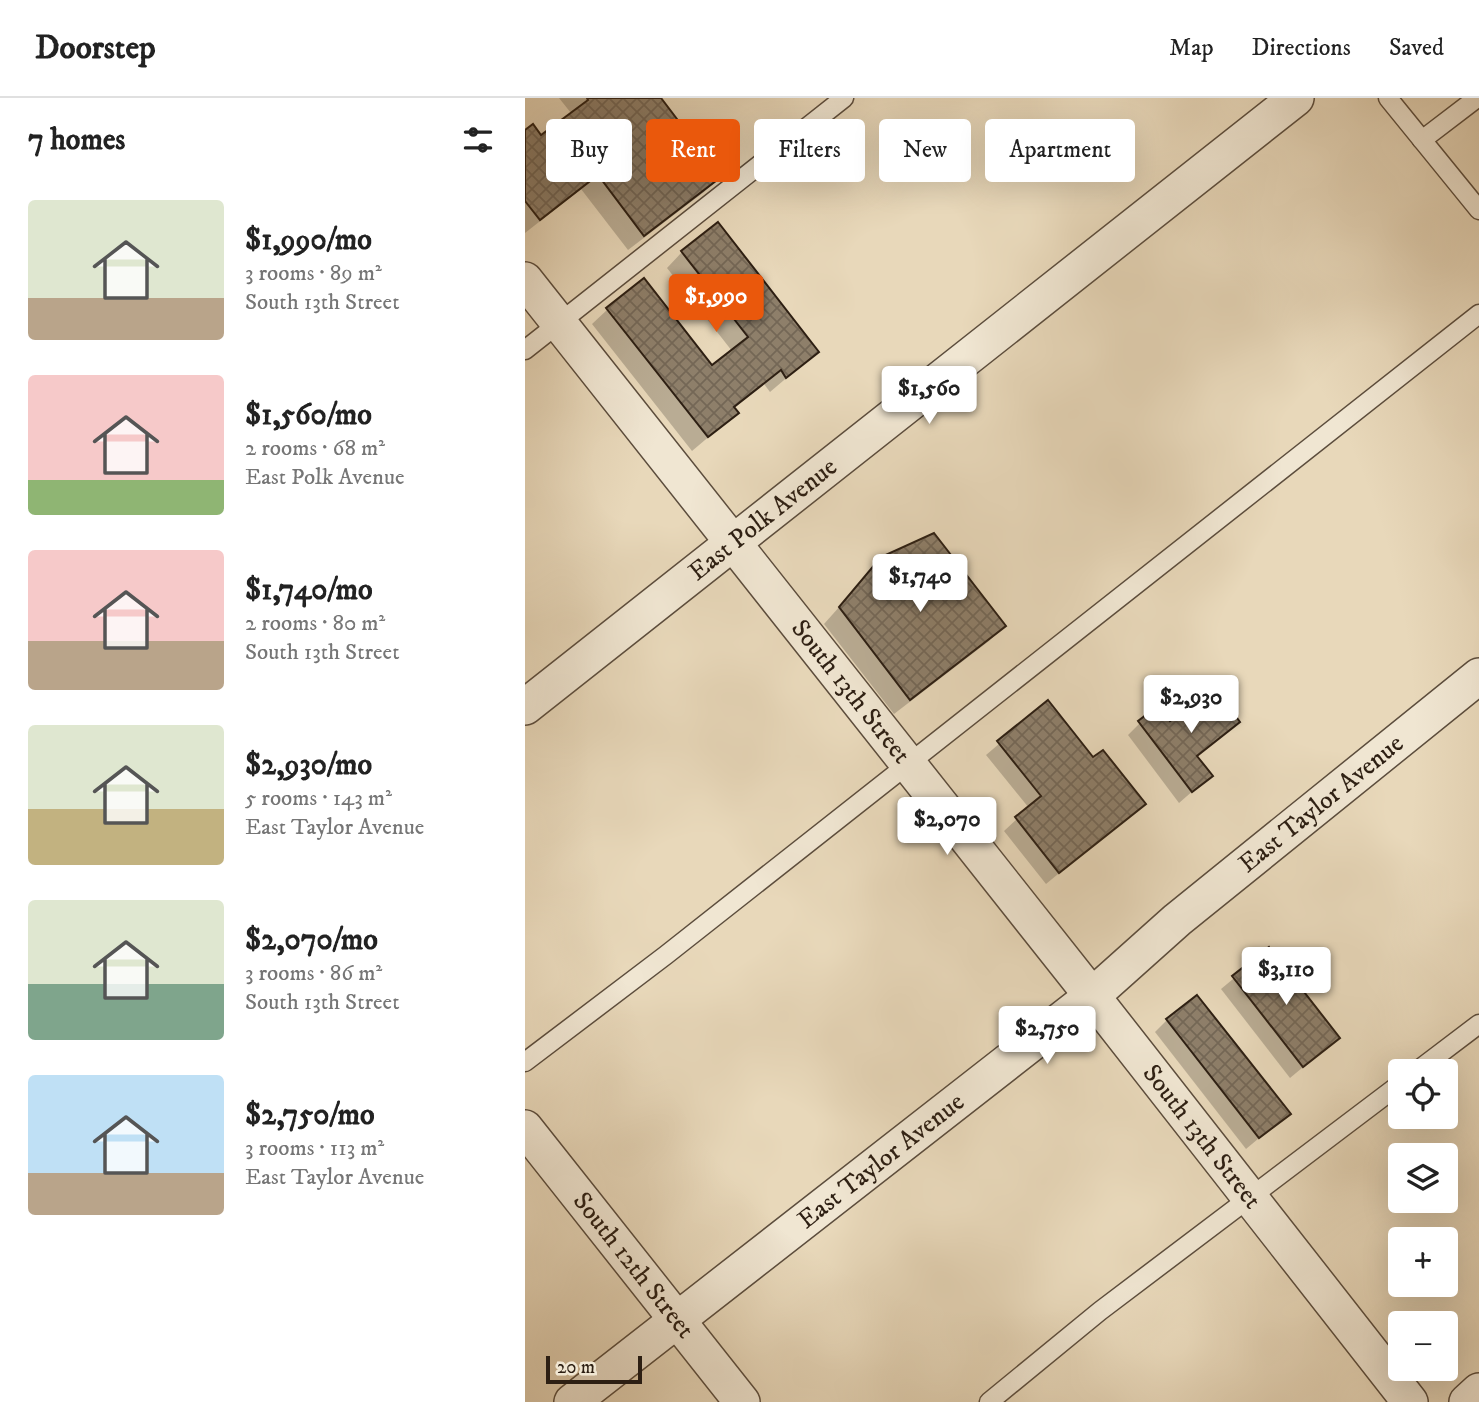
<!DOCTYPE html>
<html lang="en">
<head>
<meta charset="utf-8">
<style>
	body { margin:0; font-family:"IM FELL DW Pica",serif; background:#f6f6f6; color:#222; height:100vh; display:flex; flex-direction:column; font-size:26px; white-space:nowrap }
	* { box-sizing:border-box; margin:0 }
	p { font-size:23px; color:#767676 }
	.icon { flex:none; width:38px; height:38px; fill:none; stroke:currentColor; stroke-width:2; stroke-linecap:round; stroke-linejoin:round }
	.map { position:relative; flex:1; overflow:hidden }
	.details { display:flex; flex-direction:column; background:#fff; width:525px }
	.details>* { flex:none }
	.top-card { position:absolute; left:21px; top:21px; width:665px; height:63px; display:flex; gap:14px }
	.fabs { position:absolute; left:863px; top:961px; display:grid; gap:14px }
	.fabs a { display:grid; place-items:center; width:70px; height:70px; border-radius:7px; background:#fff; box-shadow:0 7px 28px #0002; font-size:35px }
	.scale { position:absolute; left:21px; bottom:18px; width:96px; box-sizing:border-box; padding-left:7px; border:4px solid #2d1f13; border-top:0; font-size:19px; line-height:24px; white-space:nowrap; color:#2d1f13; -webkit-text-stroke:5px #f0e6d2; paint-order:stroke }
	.price { position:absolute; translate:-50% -60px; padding:0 16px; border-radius:7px; background:#fff; color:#222; font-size:23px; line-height:46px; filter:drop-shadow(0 2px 4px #0008) }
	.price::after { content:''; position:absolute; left:50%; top:42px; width:21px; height:16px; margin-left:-10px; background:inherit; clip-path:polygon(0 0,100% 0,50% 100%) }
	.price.current { background:#ea580c; color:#fff }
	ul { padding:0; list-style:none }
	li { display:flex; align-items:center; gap:21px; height:175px; padding:0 28px }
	li span { display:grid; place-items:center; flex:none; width:196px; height:140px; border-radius:7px; color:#555 }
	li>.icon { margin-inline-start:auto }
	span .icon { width:84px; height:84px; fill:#fffc; stroke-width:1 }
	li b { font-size:30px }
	h2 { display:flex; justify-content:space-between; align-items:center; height:84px; padding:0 28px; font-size:30px }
	.chip { padding:0 24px; border-radius:7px; background:#fff; box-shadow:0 7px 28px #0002; font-size:24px; line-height:63px }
	.chip.current { background:#ea580c; color:#fff }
	header { display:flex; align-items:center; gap:42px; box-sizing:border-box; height:98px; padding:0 35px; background:#fff; border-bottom:2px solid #e0e0e0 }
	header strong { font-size:33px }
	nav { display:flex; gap:38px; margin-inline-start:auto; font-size:24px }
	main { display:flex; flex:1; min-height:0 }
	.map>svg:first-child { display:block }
	.shadow { fill:#0003 }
	.building { fill:url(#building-cross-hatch); stroke:#2d1f13; stroke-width:2 }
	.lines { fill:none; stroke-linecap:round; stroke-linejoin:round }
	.service-casing { stroke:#5c4d3d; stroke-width:21 }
	.minor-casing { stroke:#5c4d3d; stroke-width:38 }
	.service { stroke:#f0e6d2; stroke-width:18 }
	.minor { stroke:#f0e6d2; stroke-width:35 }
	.labels { text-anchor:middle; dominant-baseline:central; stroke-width:5; stroke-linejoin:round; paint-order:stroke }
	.street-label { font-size:26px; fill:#2d1f13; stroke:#f0e6d2 }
</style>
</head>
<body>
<header>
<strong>Doorstep</strong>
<nav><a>Map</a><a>Directions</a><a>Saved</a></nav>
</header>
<main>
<section class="details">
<h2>7 homes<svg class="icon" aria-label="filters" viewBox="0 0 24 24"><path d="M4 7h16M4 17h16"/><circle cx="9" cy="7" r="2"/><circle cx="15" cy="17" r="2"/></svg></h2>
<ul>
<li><span style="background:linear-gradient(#dfe7d0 70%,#b9a48a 0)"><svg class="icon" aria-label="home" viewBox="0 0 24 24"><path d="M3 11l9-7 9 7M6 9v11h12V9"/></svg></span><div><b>$1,990/mo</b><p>3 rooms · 89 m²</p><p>South 13th Street</p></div></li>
<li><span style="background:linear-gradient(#f6c9c9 75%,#8fb573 0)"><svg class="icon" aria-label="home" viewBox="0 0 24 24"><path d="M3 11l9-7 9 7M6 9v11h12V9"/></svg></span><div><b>$1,560/mo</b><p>2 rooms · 68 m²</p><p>East Polk Avenue</p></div></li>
<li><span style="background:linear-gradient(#f6c9c9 65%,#b9a48a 0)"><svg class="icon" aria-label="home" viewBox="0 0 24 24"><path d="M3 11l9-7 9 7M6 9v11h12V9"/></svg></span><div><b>$1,740/mo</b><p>2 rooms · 80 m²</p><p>South 13th Street</p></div></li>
<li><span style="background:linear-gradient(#dfe7d0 60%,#c2b280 0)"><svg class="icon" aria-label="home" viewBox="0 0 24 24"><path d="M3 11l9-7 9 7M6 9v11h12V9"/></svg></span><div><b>$2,930/mo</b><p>5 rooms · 143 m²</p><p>East Taylor Avenue</p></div></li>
<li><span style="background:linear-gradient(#dfe7d0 60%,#7fa58c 0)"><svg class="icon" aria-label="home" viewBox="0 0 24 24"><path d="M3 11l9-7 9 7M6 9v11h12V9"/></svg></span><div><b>$2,070/mo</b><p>3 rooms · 86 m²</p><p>South 13th Street</p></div></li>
<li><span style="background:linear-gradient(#bfe0f5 70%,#b9a48a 0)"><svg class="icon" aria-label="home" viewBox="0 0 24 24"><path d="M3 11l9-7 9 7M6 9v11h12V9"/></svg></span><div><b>$2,750/mo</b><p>3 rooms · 113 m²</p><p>East Taylor Avenue</p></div></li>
</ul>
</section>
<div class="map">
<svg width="954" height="1304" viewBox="0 0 954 1304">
	<defs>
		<pattern id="building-cross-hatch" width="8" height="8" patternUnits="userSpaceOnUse" patternTransform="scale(1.75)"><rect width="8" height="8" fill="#8e7f6a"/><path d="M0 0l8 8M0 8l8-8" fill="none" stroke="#746756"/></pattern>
	</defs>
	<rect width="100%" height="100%" fill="#e8d8ba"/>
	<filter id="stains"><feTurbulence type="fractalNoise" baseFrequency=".00286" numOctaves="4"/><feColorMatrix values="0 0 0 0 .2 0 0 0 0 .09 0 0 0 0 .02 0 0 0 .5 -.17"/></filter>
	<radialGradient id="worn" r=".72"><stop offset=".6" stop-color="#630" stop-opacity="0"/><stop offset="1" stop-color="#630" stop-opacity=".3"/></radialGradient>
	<g class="shadow">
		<path d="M 34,0 L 133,0 L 194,78 L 179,94 L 103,152 L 56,91 L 0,135 L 0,34 L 16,40 L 46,15 Z"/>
		<path d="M 157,154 L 292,254 L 245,294 L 239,286 L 209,310 L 212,315 L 167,353 L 67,226 L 83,211 L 187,270 L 207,253 L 142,170 Z"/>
		<path d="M 357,461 L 479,528 L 464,543 L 369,616 L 299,526 Z"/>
		<path d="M 522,605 L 568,662 L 618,706 L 521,786 L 479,733 L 504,710 L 461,657 Z"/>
		<path d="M 713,624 L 671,659 L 685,678 L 654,705 L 603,637 L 615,625 Z"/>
		<path d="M 744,851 L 813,940 L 765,980 L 696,891 Z"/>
		<path d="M 642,922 L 763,1016 L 721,1051 L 630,934 Z"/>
	</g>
	<g class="building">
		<path d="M 62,0 L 136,0 L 196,79 L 119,138 L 73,77 L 15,122 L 0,103 L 0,32 L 8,26 L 16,37 L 63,2 Z"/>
		<path d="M 193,124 L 294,254 L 261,280 L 256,272 L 209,309 L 214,315 L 183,339 L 81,210 L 119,180 L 187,267 L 223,239 L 156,153 Z"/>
		<path d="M 409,435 L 481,528 L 385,602 L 314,509 L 356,459 Z"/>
		<path d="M 689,589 L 715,624 L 672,658 L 688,678 L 667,694 L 613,623 L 633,608 L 645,623 Z"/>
		<path d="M 523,602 L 568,659 L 578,652 L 621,706 L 534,775 L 490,719 L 516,698 L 472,643 Z"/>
		<path d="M 744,849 L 815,940 L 778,969 L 707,878 Z"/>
		<path d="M 672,897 L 766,1016 L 734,1040 L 641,921 Z"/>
	</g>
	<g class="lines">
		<defs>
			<g id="service">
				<path d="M 863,0 L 954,112"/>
				<path d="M 897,42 L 952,0"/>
				<path d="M 0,252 L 319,0"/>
				<path d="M 0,964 L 141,857 L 954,216"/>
				<path d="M 892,973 L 954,926"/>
				<path d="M 464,1304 L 575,1213 L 875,986"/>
			</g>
			<g id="minor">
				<path id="s1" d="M 0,182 L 567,898 L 885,1304"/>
				<path id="s2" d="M 0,609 L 771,0"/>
				<path id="s3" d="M 0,1030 L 217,1304"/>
				<path id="s4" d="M 47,1304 L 567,898 L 652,822 L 954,578"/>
				<path d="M 942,1304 L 954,1293"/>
			</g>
		</defs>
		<use href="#service" class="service-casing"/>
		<use href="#minor" class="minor-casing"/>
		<use href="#service" class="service"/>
		<use href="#minor" class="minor"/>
	</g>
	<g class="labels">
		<g class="street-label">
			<text stroke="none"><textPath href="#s2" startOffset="303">East Polk Avenue</textPath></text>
			<text stroke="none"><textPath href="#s1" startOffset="525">South 13th Street</textPath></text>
			<text stroke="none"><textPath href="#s4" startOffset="959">East Taylor Avenue</textPath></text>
			<text stroke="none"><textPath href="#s1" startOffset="1092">South 13th Street</textPath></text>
			<text stroke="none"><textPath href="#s4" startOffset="392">East Taylor Avenue</textPath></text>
			<text stroke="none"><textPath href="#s3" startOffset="175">South 12th Street</textPath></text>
		</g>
	</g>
	<rect width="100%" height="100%" filter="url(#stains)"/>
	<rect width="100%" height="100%" fill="url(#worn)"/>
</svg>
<div class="fabs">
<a><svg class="icon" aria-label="locate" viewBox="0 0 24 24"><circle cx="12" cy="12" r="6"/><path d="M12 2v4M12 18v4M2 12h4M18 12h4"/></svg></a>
<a><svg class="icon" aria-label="layers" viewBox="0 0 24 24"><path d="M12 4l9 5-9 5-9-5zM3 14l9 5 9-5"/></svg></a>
<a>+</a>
<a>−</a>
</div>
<div class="scale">20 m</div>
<b class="price current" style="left:191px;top:236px">$1,990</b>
<b class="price" style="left:404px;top:328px">$1,560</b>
<b class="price" style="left:395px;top:516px">$1,740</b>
<b class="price" style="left:666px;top:637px">$2,930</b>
<b class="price" style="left:422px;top:759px">$2,070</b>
<b class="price" style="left:761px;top:909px">$3,110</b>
<b class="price" style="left:522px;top:968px">$2,750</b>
<div class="top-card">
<a class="chip">Buy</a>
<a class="chip current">Rent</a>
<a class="chip">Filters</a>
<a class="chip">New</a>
<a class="chip">Apartment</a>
</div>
</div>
</main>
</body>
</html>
